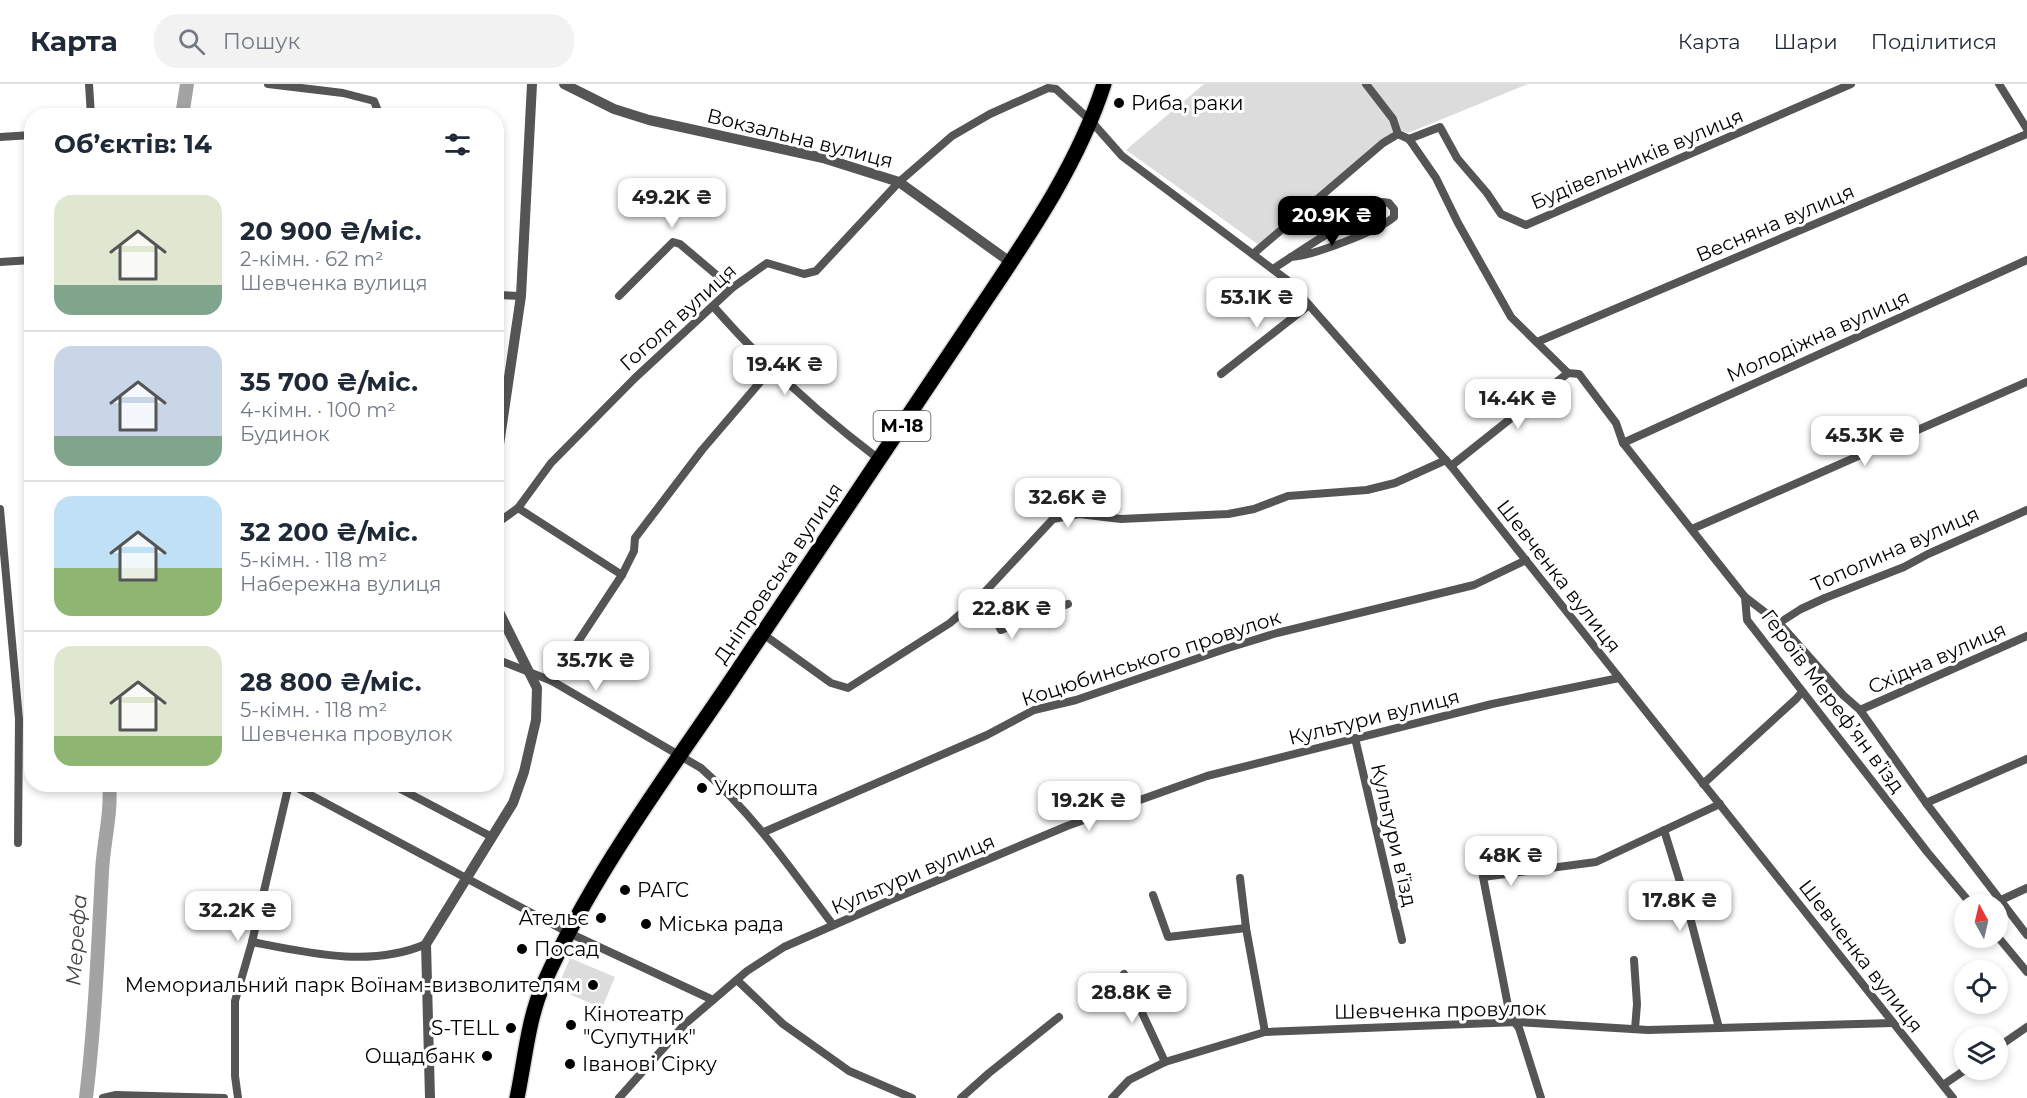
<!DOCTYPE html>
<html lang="uk">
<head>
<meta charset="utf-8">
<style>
	body { margin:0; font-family:Montserrat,sans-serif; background:#f2f2f3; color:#1f2937; height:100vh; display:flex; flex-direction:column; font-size:22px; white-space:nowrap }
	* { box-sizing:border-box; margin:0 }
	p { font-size:20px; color:#747a83 }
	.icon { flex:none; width:33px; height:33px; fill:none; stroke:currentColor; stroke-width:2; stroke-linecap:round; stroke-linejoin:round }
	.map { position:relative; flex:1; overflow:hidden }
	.drawer { position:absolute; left:24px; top:24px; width:480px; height:684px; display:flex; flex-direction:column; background:#fff; border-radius:24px; box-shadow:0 3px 9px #0003 }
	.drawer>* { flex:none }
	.needle { width:39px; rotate:352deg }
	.tools { position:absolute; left:1954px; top:810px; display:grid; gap:12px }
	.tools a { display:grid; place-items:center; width:54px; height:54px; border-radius:50%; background:#fff; box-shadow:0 3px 9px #0003; font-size:30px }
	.price { position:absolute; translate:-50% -51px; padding:0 14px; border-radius:12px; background:#fff; color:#222; font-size:20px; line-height:39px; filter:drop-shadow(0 2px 3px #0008) }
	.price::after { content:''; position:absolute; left:50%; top:36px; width:18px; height:14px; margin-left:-9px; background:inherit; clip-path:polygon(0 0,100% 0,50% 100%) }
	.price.current { background:#000; color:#fff }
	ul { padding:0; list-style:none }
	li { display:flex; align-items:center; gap:18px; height:150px; padding:0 30px }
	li+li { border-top:2px solid #e0e1e3 }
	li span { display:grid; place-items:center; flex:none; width:168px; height:120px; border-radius:18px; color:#555 }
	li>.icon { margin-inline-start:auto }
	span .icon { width:72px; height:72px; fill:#fffc; stroke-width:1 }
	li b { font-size:26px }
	h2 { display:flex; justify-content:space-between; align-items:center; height:72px; padding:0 30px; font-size:26px }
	header { display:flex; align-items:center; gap:36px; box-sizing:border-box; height:84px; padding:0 30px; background:#fff; border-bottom:2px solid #e0e1e3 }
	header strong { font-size:28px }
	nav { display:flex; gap:33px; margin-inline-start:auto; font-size:21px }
	.search { width:420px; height:54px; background:#f2f2f3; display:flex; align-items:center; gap:15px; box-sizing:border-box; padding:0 21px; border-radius:24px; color:#747a83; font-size:22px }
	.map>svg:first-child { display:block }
	.green { fill:#dcdcdc }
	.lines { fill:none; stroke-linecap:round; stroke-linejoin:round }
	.river { stroke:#a3a3a3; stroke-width:14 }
	.trunk-casing { stroke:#dbdbdb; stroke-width:18 }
	.minor { stroke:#555; stroke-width:8 }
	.tertiary { stroke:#555; stroke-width:10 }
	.trunk { stroke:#000; stroke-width:15 }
	.poi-dot { fill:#000; stroke:#fff; stroke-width:2 }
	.labels { text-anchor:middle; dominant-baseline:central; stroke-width:6; stroke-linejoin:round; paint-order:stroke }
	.shield { fill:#fff; stroke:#4c4c4c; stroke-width:1.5 }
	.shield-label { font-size:18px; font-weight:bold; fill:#000 }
	.poi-label { font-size:20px; fill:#000; stroke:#fff; text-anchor:start }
	.street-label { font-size:20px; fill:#000; stroke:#fff }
	.water-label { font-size:21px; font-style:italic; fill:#444; stroke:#fff }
</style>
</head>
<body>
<header>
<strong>Карта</strong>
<div class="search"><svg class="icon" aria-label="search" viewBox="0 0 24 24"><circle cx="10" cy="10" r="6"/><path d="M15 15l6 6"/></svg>Пошук</div>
<nav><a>Карта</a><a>Шари</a><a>Поділитися</a></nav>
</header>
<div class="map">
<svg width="2027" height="1014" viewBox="0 0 2027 1014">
	<rect width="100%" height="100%" fill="#fff"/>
	<g class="green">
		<path d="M 1204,0 L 1528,0 L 1408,49 L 1396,45 L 1259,161 L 1126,66 Z"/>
		<path d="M 570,874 L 615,893 L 602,924 L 557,905 Z"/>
	</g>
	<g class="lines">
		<g class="river">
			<path d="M 182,32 L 187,0"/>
			<path d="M 86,1014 C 95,939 98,864 102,788 C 103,759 112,730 109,700"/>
		</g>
		<defs>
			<path id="trunk" d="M 517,1014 C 525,976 528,934 544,899 C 591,794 660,701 724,607 C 805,487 885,367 965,247 C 1017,168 1075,90 1104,0"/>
		</defs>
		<use href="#trunk" class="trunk-casing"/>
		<g class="minor">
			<path d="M 89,0 L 91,32"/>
			<path d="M 268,0 L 343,9 L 374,17 L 380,32"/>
			<path d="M 1366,0 L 1393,35 L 1398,50"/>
			<path d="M 1999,0 L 2027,45"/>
			<path d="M 0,53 L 32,51"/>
			<path d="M 1409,55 L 1440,43 L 1457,74 L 1487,109 L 1501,130 L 1526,141 L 1851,0"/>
			<path d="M 1253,170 L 1383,59 L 1398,50 L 1409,55 L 1436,94 L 1458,139 L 1511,233 L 1568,289 L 1579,290 L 1616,339 L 1623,359 L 1745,513 L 1747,536 L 1928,769 L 1971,820"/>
			<path d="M 0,178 L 32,176"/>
			<path d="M 1273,185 C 1306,163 1339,142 1373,122 L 1383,118 L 1389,119 L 1394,125 L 1394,133 C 1378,147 1312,172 1291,173"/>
			<path d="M 496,211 L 521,212"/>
			<path d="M 619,212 L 673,158 L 680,160 L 732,204"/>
			<path d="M 713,222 C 761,277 822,332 880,376"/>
			<path d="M 1537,258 L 2027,50"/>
			<path d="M 1221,290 L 1309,221"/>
			<path d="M 1623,359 L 2027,176"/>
			<path d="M 1451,382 L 1568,289"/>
			<path d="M 518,424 L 622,491 L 552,597"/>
			<path d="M 0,425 L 19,635 L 18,759"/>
			<path d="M 496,440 L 518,424 L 551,379 L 635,294 L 732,204 L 767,179 L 804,190 L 816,187 L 899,98 L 952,52 L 990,30 L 1048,4 L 1056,5 L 1091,37 L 1122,72 L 1287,196 L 1451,382 L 1953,1014"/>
			<path d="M 1692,445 L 2027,298"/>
			<path d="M 622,491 L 634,467 L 635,454 L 702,366 L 773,283"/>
			<path d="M 982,511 L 1001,546 L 1068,520"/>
			<path d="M 1745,513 L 1779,539 L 1843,611 L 1860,626 L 1926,719 L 2027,851"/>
			<path d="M 1779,539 L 1801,525 L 1825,514 L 1904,483 L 1928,470 L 2027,426"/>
			<path d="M 763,550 L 831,599 L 848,604 L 950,539 L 982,511 L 1053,435 L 1079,430 L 1121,435 L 1228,430 L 1254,425 L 1288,412 L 1367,406 L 1395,399 L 1446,376"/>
			<path d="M 496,575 L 552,597 L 701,684 C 754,731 791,785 833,841"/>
			<path d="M 1860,626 L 2027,552"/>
			<path d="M 1355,654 L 1402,856"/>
			<path d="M 290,700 L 569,849 L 713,916"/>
			<path d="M 391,700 L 492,753"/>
			<path d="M 1703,700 L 1796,615 L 1802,608"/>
			<path d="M 1926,719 L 2027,675"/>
			<path d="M 1664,746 L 1685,814 L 1719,944"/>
			<path d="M 764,748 L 987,651 L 1034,626 L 1076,616 L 1228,564 L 1277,549 L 1474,501 L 1526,476"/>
			<path d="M 1240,794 L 1246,844 L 1265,948"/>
			<path d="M 1153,811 L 1168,853 L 1246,844"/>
			<path d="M 2001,816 L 2027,804"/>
			<path d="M 1998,853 L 2027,888"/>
			<path d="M 252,858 C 308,869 371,884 426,860"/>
			<path d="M 1634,876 L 1637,920 L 1635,945"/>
			<path d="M 1124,890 L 1165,978"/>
			<path d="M 737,896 L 783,940 L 849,987 L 912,1014"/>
			<path d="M 1998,963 L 2027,943"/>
			<path d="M 1943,1001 L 1965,986"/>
			<path d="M 103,1014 L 116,1011 L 224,1014"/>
			<path d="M 238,1014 L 235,992 L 235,917 L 252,858 L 289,700"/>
			<path d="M 619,1014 L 685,940 L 747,887 L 784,863 L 893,815 L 1067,742 L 1207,692 L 1492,620 L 1619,594"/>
			<path d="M 961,1014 L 989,989 L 1059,933"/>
			<path d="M 1112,1014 L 1129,996 L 1165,978 L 1265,948 L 1518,938 L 1648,946 L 1893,939"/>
			<path d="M 1541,1014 L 1519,944 L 1510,932 L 1483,793 L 1596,778 L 1720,720"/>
		</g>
		<g class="tertiary">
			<path d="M 564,0 L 614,25 L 649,36 L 823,74 L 899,98 L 1010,178"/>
			<path d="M 496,381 L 521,212 L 532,0"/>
			<path d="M 430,1014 L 426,860 L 513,719 L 524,688 L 536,636 L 537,604 L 496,522"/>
		</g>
		<use href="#trunk" class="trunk"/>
	</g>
	<g class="poi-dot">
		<circle cx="1119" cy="19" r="6"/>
		<circle cx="702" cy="704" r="6"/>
		<circle cx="625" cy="806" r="6"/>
		<circle cx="601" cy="834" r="6"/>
		<circle cx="646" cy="840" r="6"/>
		<circle cx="522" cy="865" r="6"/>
		<circle cx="593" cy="901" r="6"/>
		<circle cx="571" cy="941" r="6"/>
		<circle cx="511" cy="944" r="6"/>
		<circle cx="487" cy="972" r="6"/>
		<circle cx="570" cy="980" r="6"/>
	</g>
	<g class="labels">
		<rect class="shield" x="873.5" y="327" width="57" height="30" rx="4.5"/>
		<g class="shield-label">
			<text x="902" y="342">М-18</text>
		</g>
		<g class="poi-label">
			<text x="1131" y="19">Риба, раки</text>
			<text x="714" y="704">Укрпошта</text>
			<text x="637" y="806">РАГС</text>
			<text x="589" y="834" text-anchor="end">Ательє</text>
			<text x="658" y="840">Міська рада</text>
			<text x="534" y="865">Посад</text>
			<text x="581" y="901" text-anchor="end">Мемориальний парк Воїнам-визволителям</text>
			<text x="583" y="930">Кінотеатр<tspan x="583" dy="23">"Супутник"</tspan></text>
			<text x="499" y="944" text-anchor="end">S-TELL</text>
			<text x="475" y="972" text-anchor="end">Ощадбанк</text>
			<text x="582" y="980">Іванові Сірку</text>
		</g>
		<g class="street-label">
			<text transform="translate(800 54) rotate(14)">Вокзальна вулиця</text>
			<text transform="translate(1637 75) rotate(-23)">Будівельників вулиця</text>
			<text transform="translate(1775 139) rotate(-23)">Весняна вулиця</text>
			<text transform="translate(678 233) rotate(-42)">Гоголя вулиця</text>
			<text transform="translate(1818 252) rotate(-24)">Молодіжна вулиця</text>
			<text transform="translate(1895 465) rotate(-24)">Тополина вулиця</text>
			<text transform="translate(778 489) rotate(-56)">Дніпровська вулиця</text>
			<text transform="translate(1559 492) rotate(52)">Шевченка вулиця</text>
			<text transform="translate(1151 574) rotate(-18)">Коцюбинського провулок</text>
			<text transform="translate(1937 574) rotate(-24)">Східна вулиця</text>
			<text transform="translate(1833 617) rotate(53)">Героїв Мерефʼян вʼїзд</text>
			<text transform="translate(1374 633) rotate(-14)">Культури вулиця</text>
			<text transform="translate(1394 751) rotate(77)">Культури в’їзд</text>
			<text transform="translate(913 790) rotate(-23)">Культури вулиця</text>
			<text transform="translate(1861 872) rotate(52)">Шевченка вулиця</text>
			<text transform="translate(1440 926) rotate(-1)">Шевченка провулок</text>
		</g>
		<g class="water-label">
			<text transform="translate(76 856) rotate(-86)">Мерефа</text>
		</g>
	</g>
</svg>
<div class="tools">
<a><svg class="needle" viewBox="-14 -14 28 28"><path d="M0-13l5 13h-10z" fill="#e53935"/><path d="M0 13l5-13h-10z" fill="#747a83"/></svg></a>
<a><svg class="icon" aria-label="locate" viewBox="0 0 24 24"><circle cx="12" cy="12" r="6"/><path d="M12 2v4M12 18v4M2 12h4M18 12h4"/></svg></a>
<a><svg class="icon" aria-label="layers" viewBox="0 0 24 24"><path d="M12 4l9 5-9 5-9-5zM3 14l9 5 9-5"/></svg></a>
</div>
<b class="price" style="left:672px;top:145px">49.2K ₴</b>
<b class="price current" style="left:1332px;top:163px">20.9K ₴</b>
<b class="price" style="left:1257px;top:245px">53.1K ₴</b>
<b class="price" style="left:785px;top:312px">19.4K ₴</b>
<b class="price" style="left:1518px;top:346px">14.4K ₴</b>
<b class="price" style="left:1865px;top:383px">45.3K ₴</b>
<b class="price" style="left:1068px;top:445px">32.6K ₴</b>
<b class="price" style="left:1012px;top:556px">22.8K ₴</b>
<b class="price" style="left:596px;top:608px">35.7K ₴</b>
<b class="price" style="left:1089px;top:748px">19.2K ₴</b>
<b class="price" style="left:1511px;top:803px">48K ₴</b>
<b class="price" style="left:1680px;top:848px">17.8K ₴</b>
<b class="price" style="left:238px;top:858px">32.2K ₴</b>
<b class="price" style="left:1132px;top:940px">28.8K ₴</b>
<section class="drawer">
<h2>Об’єктів: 14<svg class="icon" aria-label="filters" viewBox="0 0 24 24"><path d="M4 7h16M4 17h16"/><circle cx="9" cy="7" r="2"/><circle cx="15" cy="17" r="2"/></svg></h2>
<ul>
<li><span style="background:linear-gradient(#dfe7d0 75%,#7fa58c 0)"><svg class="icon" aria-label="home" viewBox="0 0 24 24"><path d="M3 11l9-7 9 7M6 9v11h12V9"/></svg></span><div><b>20 900 ₴/міс.</b><p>2-кімн. · 62 m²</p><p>Шевченка вулиця</p></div></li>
<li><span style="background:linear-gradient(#c9d6e8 75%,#7fa58c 0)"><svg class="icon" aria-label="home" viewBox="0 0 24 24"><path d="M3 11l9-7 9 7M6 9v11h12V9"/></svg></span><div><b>35 700 ₴/міс.</b><p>4-кімн. · 100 m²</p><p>Будинок</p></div></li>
<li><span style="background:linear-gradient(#bfe0f5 60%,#8fb573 0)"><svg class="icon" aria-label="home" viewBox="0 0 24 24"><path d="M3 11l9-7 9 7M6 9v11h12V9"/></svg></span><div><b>32 200 ₴/міс.</b><p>5-кімн. · 118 m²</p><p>Набережна вулиця</p></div></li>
<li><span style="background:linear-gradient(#dfe7d0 75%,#8fb573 0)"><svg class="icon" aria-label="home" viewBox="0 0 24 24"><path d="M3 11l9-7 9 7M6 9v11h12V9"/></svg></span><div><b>28 800 ₴/міс.</b><p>5-кімн. · 118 m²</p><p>Шевченка провулок</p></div></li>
</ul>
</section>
</div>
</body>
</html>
